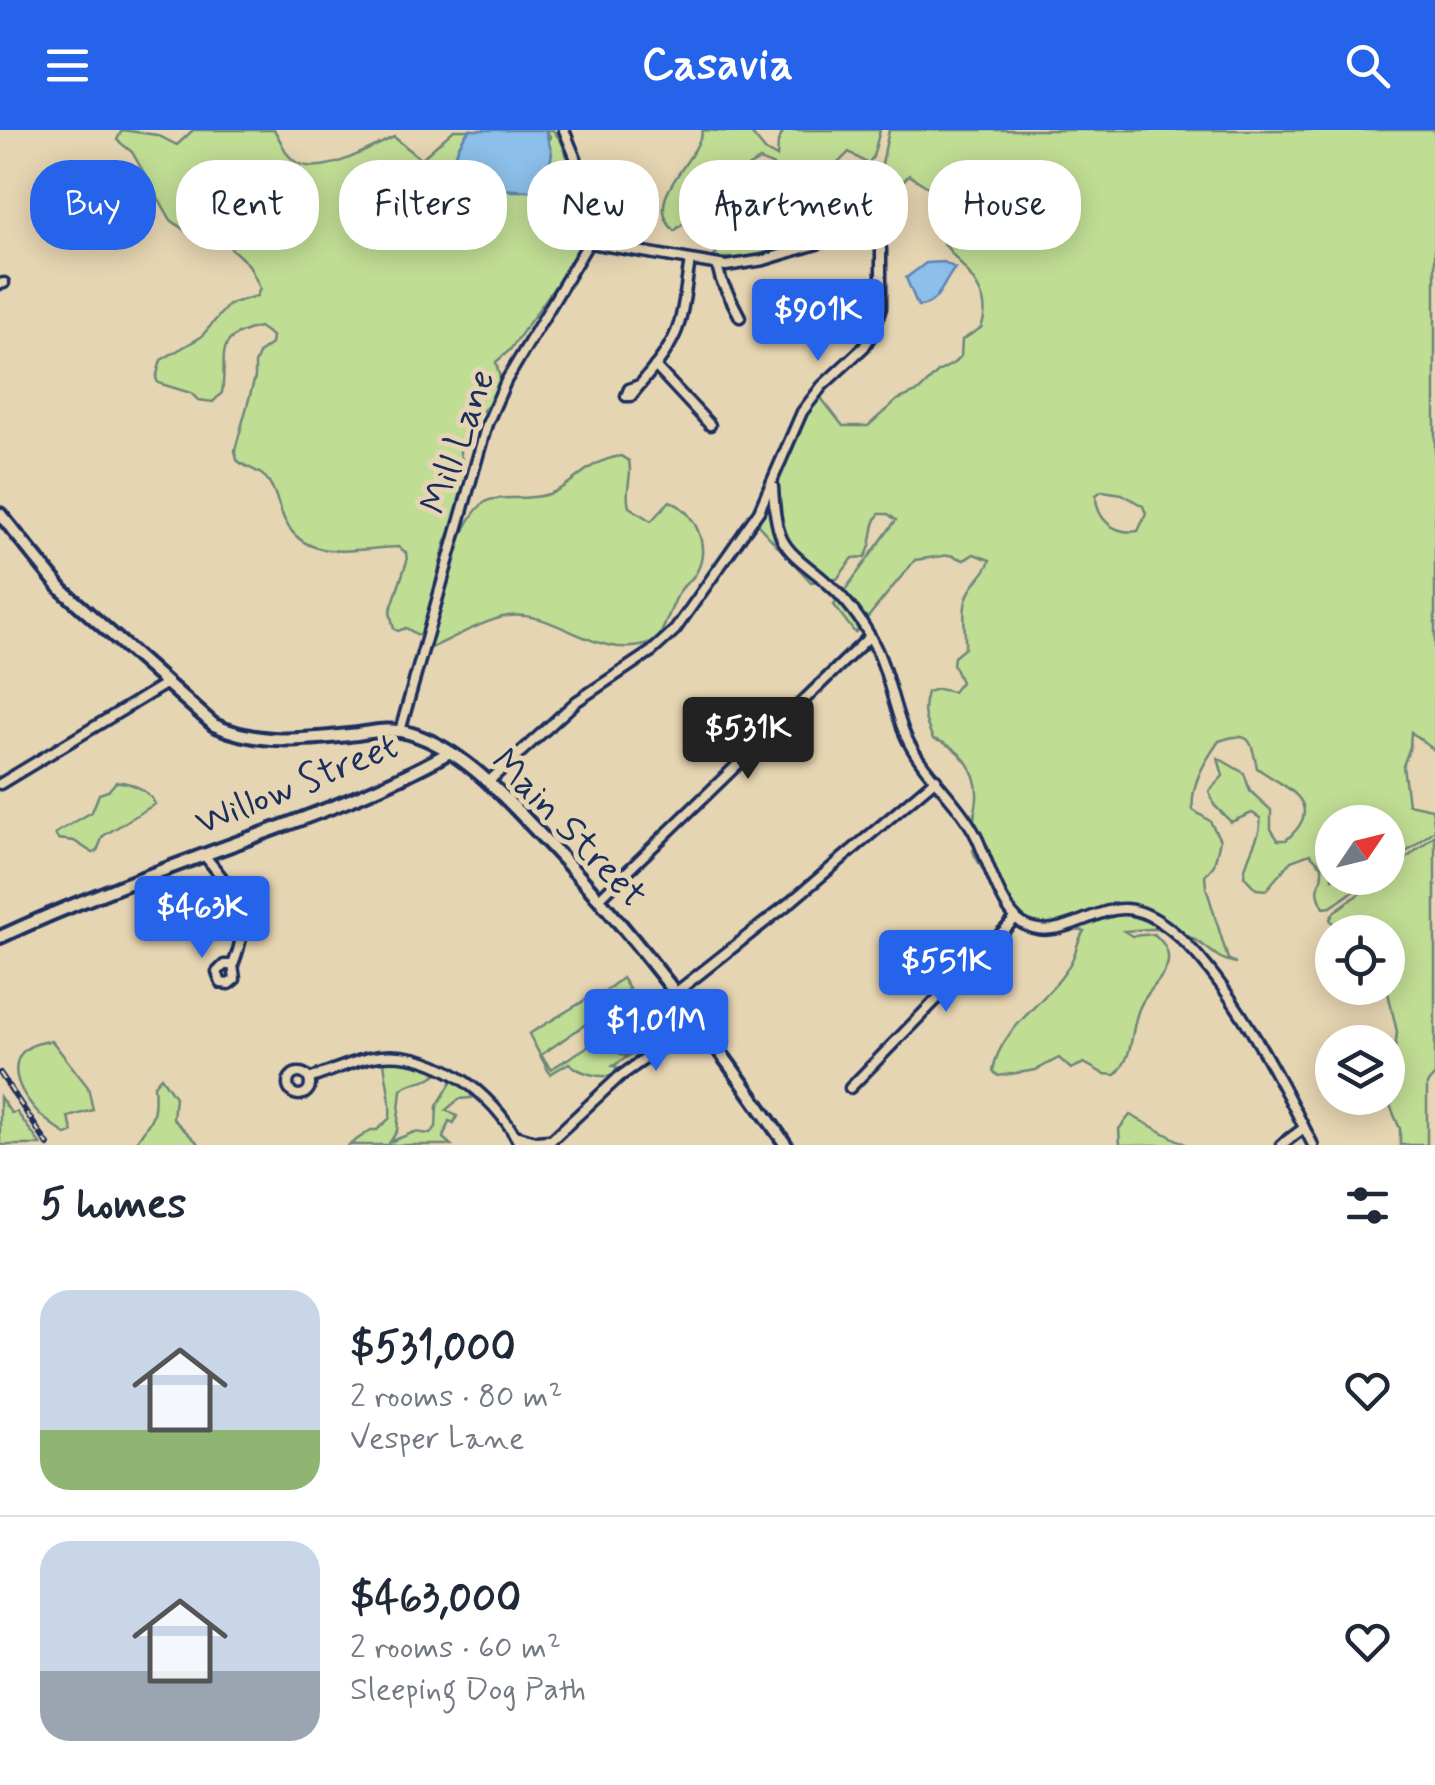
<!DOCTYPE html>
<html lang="en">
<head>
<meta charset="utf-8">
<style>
	body { margin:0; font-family:Mynerve,sans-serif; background:#f6f6f7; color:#1f2937; height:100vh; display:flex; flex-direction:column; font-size:38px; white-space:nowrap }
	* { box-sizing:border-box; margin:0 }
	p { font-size:32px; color:#747a83 }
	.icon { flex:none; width:55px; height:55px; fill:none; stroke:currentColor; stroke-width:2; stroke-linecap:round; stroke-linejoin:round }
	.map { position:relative; height:1015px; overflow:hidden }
	.sheet { display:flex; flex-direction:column; background:#fff; flex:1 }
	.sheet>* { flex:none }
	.banner { position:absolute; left:30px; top:30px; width:1375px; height:90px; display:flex; gap:20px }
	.needle { width:65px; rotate:55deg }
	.fabs { position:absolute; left:1315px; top:675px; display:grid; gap:20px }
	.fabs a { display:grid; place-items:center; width:90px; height:90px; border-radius:50%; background:#fff; box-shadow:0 5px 25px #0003; font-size:50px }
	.price { position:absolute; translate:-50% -85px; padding:0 22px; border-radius:10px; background:#2563eb; color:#fff; font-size:32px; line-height:65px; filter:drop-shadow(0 2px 5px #0008) }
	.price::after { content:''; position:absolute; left:50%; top:60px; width:30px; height:22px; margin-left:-15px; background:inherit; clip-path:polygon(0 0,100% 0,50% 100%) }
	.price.active { background:#222; color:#fff }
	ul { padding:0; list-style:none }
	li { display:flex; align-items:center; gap:30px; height:250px; padding:0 40px }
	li+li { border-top:2px solid #e0e1e3 }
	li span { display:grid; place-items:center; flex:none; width:280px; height:200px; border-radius:30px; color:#555 }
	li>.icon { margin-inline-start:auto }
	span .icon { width:120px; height:120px; fill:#fffc; stroke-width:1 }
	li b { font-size:42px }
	h2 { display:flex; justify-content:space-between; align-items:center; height:120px; padding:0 40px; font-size:42px }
	.chip { padding:0 35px; border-radius:40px; background:#fff; box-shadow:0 5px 25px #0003; font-size:35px; line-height:90px }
	.chip.active { background:#2563eb; color:#fff }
	header { display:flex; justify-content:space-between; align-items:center; height:130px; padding:0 40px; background:#2563eb; color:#fff; font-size:45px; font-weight:700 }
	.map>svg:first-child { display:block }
	.green { fill:#c0dd94; stroke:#6e8679; stroke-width:2.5; fill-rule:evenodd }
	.water { fill:#8cbfe9; stroke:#5f85b1; stroke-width:2.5 }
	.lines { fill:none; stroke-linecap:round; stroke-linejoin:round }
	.minor-casing { stroke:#1b2f5e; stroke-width:15 }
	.secondary-casing { stroke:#1b2f5e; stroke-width:18 }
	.minor { stroke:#e6d5b2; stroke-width:8 }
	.secondary { stroke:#e6d5b2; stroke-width:10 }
	.rail-casing { stroke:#1b2f5e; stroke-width:6 }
	.rail { stroke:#e6d5b2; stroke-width:2.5; stroke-dasharray:8; stroke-linecap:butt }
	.labels { text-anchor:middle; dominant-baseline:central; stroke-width:10; stroke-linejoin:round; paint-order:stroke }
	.street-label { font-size:38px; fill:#1b2f5e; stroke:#e6d5b2 }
</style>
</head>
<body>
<header><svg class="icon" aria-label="menu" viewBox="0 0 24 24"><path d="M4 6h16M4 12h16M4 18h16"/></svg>Casavia<svg class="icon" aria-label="search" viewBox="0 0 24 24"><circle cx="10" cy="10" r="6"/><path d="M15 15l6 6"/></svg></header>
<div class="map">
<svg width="1435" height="1015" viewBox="0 0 1435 1015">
	<rect width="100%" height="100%" fill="#e6d5b2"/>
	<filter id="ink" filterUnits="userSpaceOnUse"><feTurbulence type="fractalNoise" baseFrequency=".01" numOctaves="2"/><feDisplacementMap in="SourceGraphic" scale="20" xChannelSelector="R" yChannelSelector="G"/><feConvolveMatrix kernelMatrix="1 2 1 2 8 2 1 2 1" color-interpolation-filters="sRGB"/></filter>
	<g filter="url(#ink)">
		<g class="green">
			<path d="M 122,0 L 157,5 L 177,15 L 193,0 L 274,0 C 280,8 284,21 290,27 C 314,53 369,18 394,7 L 421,29 L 454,0 L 470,0 C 449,21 455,53 441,78 C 433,91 420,94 416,110 L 458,67 L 462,52 L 476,41 L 511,61 L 532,61 L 537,67 L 550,6 L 545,0 L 553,0 L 561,11 L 581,61 L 585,102 L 575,128 L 510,220 L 496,232 L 500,248 L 492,272 L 476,287 L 461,313 L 460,323 L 467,346 L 465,368 L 445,414 L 423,503 L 418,505 L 406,498 L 398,501 L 394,499 L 390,482 L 407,431 L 406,423 L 398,417 C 360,418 311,433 288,396 C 279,383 278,365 269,352 C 262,340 246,339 237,330 L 235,320 L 255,247 L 255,234 L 260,222 L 271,214 L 272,206 L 259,197 C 211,208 228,225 222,263 L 213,272 L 198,270 L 191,263 L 158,253 L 156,248 L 161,230 L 201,207 L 229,174 L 257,166 L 260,158 L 249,135 L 218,106 L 211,102 L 188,103 L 171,90 L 132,22 L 117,10 Z"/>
			<path d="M 703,0 L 751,3 L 766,21 L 777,27 L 778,12 L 784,0 L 880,0 L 873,27 L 868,34 L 849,22 L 834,37 L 879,48 L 889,0 L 1435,0 L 1435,621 L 1411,602 L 1410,617 L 1403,636 L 1408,674 L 1432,679 L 1435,700 L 1388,736 L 1388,692 L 1332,692 L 1332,748 L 1372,748 L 1331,777 L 1324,778 C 1311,754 1324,757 1322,736 L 1310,724 L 1291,731 L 1266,760 L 1256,759 L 1244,746 C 1245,725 1263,706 1260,688 L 1252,683 L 1231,692 L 1214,675 L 1209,661 L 1223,646 L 1218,628 L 1244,643 L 1250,661 L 1271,680 L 1271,699 L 1278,710 L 1286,710 C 1330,672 1283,657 1257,638 C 1251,612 1252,599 1219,611 C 1205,631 1190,655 1193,680 L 1210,691 L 1220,710 L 1214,735 L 1205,746 L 1206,757 L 1228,829 L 1236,833 C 1216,831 1206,813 1187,806 C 1161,796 1149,799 1124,801 L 1132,806 L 1154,804 C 1162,811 1169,819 1168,831 C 1166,848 1145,862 1139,879 C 1130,901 1134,928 1115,945 L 1104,944 L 1084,933 L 1071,939 L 1059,928 L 1036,940 L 998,946 L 993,941 C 1000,895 1053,870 1072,830 C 1077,820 1077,811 1084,801 L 1068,797 L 1046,804 L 1023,787 L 1010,786 L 975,726 L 973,720 L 978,716 C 970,699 975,686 977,669 C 979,640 959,616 933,609 C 925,591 921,582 927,562 L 938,559 L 953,562 L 961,552 L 953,534 L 954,527 L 965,518 C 966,499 960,476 971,459 C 977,448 986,443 990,430 L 974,424 L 964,430 L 950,425 L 915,430 L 855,503 L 834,475 L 896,390 L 888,384 L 879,384 C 869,397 875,413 865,427 L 853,428 L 837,449 L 811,452 L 759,396 L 761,370 L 818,264 L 843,296 L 868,296 L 897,270 L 919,261 L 938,242 L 954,233 L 961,226 L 962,210 L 981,198 C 1002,149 923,117 934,80 C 936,75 940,71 942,66 L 909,45 L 895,60 L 879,49 L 870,88 L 861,96 L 824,104 L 749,128 L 713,128 L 732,100 L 724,98 L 704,113 L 703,103 L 708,88 C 692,80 686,93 674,101 C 642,68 695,35 703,0 ZM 760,30 L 774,36 L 738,93 L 722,89 C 713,59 736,42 760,30 ZM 1102,361 L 1122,364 L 1143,376 L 1146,384 L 1138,401 C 1114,405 1096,389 1096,365 Z"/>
			<path d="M 621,326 L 629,331 C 633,347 624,360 629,377 L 651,391 L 670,371 C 696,382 711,418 696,443 C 692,450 684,454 680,461 C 671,476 666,495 657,511 C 598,536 558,479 508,486 C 485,490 451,509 429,519 C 434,487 458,386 487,371 C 498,365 532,372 554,362 C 579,350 588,331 621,326 Z"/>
			<path d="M 116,652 C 131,651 149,661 155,674 L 103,706 L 97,721 L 93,723 L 74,711 L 58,709 L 55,704 L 59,701 L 92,682 L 99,664 L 108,661 Z"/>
			<path d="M 1435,705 L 1435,945 L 1427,954 L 1427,1015 L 1400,1015 L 1400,999 L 1387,968 L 1388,924 L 1395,919 L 1397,902 L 1387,858 L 1388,802 L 1338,802 L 1330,789 L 1335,781 L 1381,748 L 1388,748 L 1388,743 Z"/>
			<path d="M 622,848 L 629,859 L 604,880 L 596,871 L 590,876 L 597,885 L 593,889 L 541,925 L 551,939 L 605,906 L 609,910 L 608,917 L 625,926 L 646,910 L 651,912 L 613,936 L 617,937 L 615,945 C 601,949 579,943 569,933 L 550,944 L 529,904 L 597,863 L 600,865 Z"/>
			<path d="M 52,911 L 88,957 L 93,980 L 68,987 L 73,1002 L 66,1005 C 56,997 44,990 35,979 C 10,950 5,915 52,911 Z"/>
			<path d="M 384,929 L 413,930 L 439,941 C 428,954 413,949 401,960 L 397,1001 L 390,1012 L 414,1002 L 430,1004 L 436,997 L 437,976 L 452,951 L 467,957 L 472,968 L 459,969 L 446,980 L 457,986 L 454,993 L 449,991 L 443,1008 L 451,1015 L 349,1015 L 371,1000 L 377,1000 L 390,988 C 392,966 385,950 384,929 Z"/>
			<path d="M 161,947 L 175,967 L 173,989 L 200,1015 L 134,1015 C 151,990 157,988 154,955 Z"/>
			<path d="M 0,967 L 11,983 L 17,982 L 41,1015 L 0,1015 Z"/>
			<path d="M 1130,985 L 1187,1015 L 1120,1015 L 1119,999 Z"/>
		</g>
		<g class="water">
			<path d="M 470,0 L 545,0 L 552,23 L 544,72 L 532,61 L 499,59 L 482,42 L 476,41 C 473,43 464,49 462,52 C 449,73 451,108 420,115 L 416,110 C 420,94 433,91 441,78 C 455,53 449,21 470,0 Z"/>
			<path d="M 944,132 L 955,138 C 943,152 938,177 918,176 L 906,148 L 926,133 Z"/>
		</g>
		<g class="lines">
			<defs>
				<g id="minor">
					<path d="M 717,135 L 721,150 L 740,187"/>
					<path d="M 0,154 L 4,153"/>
					<path d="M 655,236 L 710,295"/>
					<path d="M 639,255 L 629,259 L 626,266 L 631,266 C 648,244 671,221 679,194 C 685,174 686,152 690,131"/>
					<path d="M 773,357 C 774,374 775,394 782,409 C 791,427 811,438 825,451 C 846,469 863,491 875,516 C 890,546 893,579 907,609 C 925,646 959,671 977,708 C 987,729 1002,782 1023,794 C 1057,813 1092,778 1125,779 C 1199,782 1283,956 1313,1015"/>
					<path d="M 400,601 L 487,294 L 506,251 L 592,107 L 590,63 L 564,0"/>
					<path d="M 488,652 L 577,571 L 652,521 L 675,500 L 759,381 L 802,282 L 822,256 L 864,217 L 873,203 L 881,178 L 881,119 L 877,110 L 863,100 L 764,130 L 726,136 L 590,113"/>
					<path d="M 0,654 L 167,553"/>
					<path d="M 204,725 C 237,766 254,782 233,835 L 224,835 L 217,842 L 221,853 L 229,854 L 235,849 L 233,835"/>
					<path d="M 599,769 L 870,506"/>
					<path d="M 674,864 L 793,770 L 936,649"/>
					<circle cx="299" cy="954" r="11"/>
					<path d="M 309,949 C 329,942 349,933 368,928 C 430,914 494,962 520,1015"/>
					<path d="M 850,958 L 1016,788"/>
					<path d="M 515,1005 L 535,1011 L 549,1010"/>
					<path d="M 546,1015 L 619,947 L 696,893"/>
					<path d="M 1281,1015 L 1304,998"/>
				</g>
				<g id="secondary">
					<path d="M 0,384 L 62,460 L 214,595 C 257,615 304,610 349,605 C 368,603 390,597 409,603 C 460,618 500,662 535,699 C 628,795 710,905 786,1015"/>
					<path d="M 0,807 C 82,769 166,739 250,708 C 318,683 385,659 448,623"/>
				</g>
			</defs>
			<use href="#minor" class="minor-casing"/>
			<use href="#secondary" class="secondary-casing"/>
			<use href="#minor" class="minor"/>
			<use href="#secondary" class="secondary"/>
			<defs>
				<path id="rail" d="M 0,943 L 48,1015"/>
			</defs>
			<use href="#rail" class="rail-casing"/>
			<use href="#rail" class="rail"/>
		</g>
	</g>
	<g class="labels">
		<g class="street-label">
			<text transform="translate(459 312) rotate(-70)">Mill Lane</text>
			<text transform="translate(297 655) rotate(-22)">Willow Street</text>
			<text transform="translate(568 699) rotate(46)">Main Street</text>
		</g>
	</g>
</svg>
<div class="fabs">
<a><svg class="needle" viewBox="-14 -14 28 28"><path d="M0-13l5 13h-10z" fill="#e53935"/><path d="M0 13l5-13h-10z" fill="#747a83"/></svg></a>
<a><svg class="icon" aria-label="locate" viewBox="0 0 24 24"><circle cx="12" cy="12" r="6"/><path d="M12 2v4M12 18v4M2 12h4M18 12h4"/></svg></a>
<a><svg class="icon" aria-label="layers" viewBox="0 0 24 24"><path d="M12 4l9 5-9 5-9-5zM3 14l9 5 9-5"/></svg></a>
</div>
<b class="price" style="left:818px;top:234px">$901K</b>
<b class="price active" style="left:748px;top:652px">$531K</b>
<b class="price" style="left:202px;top:831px">$463K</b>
<b class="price" style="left:946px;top:885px">$551K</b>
<b class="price" style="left:656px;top:944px">$1.01M</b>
<div class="banner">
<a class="chip active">Buy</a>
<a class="chip">Rent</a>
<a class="chip">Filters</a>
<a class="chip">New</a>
<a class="chip">Apartment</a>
<a class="chip">House</a>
</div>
</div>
<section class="sheet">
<h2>5 homes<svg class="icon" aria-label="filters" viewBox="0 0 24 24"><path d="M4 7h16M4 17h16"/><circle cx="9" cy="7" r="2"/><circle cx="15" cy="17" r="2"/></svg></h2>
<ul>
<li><span style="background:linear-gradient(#c9d6e8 70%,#8fb573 0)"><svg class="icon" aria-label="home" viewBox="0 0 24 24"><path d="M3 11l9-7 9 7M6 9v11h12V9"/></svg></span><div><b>$531,000</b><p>2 rooms · 80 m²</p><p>Vesper Lane</p></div><svg class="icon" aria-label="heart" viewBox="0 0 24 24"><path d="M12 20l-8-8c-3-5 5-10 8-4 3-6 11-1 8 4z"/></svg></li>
<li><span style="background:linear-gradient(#c9d6e8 65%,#9aa5b1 0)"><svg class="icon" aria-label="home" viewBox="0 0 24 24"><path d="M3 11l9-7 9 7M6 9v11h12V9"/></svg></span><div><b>$463,000</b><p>2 rooms · 60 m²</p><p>Sleeping Dog Path</p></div><svg class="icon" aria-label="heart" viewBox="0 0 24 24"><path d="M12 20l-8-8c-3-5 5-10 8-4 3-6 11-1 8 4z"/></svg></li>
</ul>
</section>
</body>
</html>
